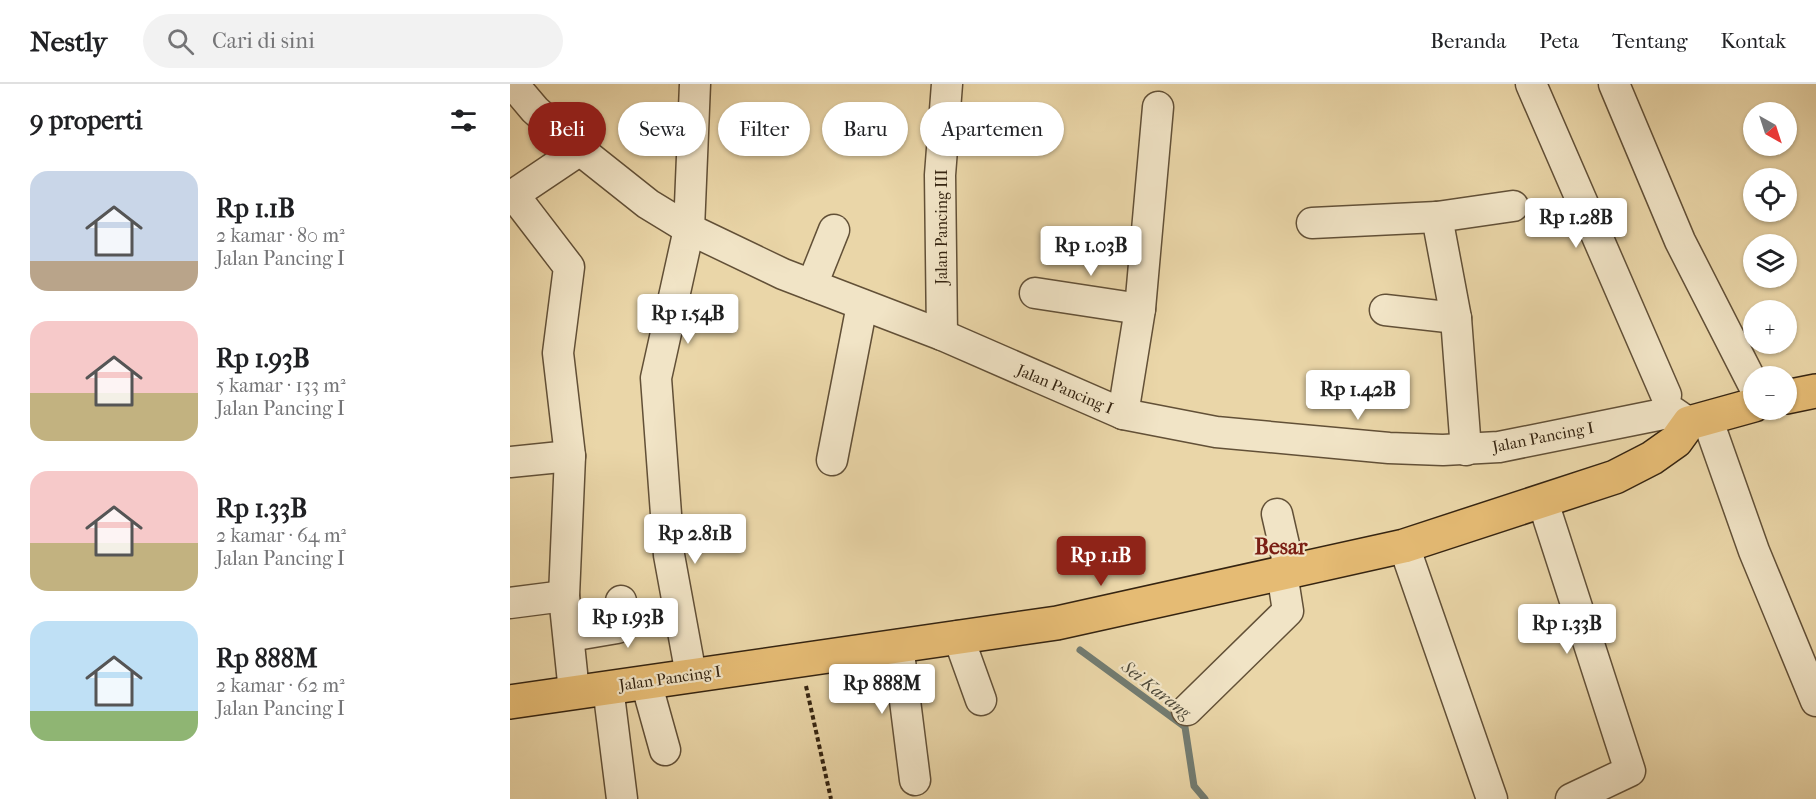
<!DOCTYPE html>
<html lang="id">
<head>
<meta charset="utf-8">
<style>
	body { margin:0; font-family:"IM FELL French Canon",serif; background:#f2f2f2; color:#202124; height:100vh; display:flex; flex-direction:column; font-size:22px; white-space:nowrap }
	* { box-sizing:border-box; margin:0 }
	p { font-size:20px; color:#757577 }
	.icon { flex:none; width:33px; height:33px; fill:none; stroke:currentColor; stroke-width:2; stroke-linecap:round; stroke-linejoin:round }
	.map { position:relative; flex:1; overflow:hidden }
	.sheet { display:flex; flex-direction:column; background:#fff; width:510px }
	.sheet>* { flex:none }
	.banner { position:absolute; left:18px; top:18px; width:570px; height:54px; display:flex; gap:12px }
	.needle { width:39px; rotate:141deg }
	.controls { position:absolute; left:1233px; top:18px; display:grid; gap:12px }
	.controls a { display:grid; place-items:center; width:54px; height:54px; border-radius:50%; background:#fff; box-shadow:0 2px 4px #0004; font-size:30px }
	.price { position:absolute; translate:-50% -51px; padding:0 14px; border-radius:6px; background:#fff; color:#222; font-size:20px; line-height:39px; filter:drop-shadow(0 2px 3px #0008) }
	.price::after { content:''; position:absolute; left:50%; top:36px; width:18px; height:14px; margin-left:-9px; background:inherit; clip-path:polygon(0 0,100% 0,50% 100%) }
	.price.current { background:#8f2418; color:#fff }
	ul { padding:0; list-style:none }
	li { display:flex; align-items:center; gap:18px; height:150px; padding:0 30px }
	li span { display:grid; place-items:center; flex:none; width:168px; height:120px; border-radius:18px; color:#555 }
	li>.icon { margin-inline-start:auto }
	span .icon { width:72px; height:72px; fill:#fffc; stroke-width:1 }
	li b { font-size:26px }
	h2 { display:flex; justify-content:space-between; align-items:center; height:72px; padding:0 30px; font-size:26px }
	.tag { padding:0 21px; border-radius:27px; background:#fff; box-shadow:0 2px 4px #0004; font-size:21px; line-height:54px }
	.tag.current { background:#8f2418; color:#fff }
	header { display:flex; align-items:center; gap:36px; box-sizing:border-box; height:84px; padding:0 30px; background:#fff; border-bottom:2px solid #e0e0e0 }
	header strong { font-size:28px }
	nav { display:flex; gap:33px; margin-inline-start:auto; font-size:21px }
	.search { width:420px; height:54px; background:#f2f2f2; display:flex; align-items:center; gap:15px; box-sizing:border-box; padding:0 21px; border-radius:33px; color:#757577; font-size:22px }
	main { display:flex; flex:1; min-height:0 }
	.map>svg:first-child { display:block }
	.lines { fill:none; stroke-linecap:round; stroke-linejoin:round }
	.stream { stroke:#727c72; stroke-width:7 }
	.minor-casing { stroke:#625037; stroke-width:33 }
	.major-casing { stroke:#352411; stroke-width:36 }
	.path { stroke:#352411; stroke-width:4; stroke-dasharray:4.5 3; stroke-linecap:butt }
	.minor { stroke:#f1e4c6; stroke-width:30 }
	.major { stroke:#e5bb74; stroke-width:33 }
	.labels { text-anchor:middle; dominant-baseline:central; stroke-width:4.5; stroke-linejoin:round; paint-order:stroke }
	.street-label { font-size:16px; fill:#352411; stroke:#f1e4c6 }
	.water-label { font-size:18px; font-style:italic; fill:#4e4939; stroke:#f1e4c6 }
	.district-label { font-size:22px; font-weight:bold; fill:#7a1f14; stroke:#f1e4c6 }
</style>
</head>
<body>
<header>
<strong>Nestly</strong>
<div class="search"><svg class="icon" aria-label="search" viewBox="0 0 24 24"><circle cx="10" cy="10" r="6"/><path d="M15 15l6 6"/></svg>Cari di sini</div>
<nav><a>Beranda</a><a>Peta</a><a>Tentang</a><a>Kontak</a></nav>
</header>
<main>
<section class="sheet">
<h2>9 properti<svg class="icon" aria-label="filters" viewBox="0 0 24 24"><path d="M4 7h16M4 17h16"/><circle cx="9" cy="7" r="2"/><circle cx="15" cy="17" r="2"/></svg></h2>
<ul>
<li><span style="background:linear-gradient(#c9d6e8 75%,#b9a48a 0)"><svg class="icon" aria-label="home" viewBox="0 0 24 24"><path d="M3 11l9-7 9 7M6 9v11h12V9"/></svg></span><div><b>Rp 1.1B</b><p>2 kamar · 80 m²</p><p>Jalan Pancing I</p></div></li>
<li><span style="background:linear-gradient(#f6c9c9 60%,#c2b280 0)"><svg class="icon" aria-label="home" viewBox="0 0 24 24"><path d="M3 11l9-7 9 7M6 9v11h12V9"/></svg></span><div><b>Rp 1.93B</b><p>5 kamar · 133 m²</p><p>Jalan Pancing I</p></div></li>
<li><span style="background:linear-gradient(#f6c9c9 60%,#c2b280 0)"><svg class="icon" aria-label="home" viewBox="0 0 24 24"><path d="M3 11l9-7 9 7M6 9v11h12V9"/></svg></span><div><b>Rp 1.33B</b><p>2 kamar · 64 m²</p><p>Jalan Pancing I</p></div></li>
<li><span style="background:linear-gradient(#bfe0f5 75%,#8fb573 0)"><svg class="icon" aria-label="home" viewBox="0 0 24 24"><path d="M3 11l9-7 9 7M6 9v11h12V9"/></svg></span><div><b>Rp 888M</b><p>2 kamar · 62 m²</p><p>Jalan Pancing I</p></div></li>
</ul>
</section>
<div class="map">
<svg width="1306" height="715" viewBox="0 0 1306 715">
	<rect width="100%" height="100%" fill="#ead6a8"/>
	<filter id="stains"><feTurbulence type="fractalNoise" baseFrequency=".00333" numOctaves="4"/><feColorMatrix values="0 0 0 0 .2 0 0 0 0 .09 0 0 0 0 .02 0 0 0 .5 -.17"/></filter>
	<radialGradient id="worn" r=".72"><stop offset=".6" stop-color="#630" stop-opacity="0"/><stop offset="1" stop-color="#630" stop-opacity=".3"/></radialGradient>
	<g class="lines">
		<path class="stream" d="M 570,566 L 675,643 L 684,702 L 695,715"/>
		<defs>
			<g id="minor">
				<path d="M 3,0 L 25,26 L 70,66 L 138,120 L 179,145 L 273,190 L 432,251 L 613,330 L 706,348 L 879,364 L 933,366 L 989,363 L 1163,328 L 1179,339"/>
				<path d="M 1021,0 L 1156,311"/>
				<path d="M 1104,0 L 1170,157 L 1244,302"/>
				<path d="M 3,110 L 59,183 L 48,269 L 60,372 L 54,512 L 64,608"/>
				<path d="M 0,113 L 70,66"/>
				<path d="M 927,133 L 946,234 L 956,366"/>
				<path d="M 802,139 L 927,133 L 1003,122"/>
				<path d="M 302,201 L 324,146"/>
				<path d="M 525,209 L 630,225"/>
				<path d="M 875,226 L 946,234"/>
				<path d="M 432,251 L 430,91 L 437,0"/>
				<path d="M 613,330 L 630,225 L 648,23"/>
				<path d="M 1197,334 L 1244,467 L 1306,617"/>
				<path d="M 322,376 L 352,221"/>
				<path d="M 0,378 L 60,372"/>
				<path d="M 1033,418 L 1120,687 L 1061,715"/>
				<path d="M 767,430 L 780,487"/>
				<path d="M 894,462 L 982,715"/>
				<path d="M 0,519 L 54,512"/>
				<path d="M 60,552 L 107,544 L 112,536 L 111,517"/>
				<path d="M 448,552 L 471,616"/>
				<path d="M 388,561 L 405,696"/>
				<path d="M 181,591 L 159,471 L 146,294 L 179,145 L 185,0"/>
				<path d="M 136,598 L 155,666"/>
				<path d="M 98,603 L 112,715"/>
				<path d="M 677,626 L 778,527 L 772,489"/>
			</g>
			<g id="major">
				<path d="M 1276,313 L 1306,307"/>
				<path d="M 0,618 L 547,539 L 894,462 L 1105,393 L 1142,374 L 1166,357 L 1179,339 L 1244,321"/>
			</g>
		</defs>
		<use href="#minor" class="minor-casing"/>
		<use href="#major" class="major-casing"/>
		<path class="path" d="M 296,602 L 321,715"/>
		<use href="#minor" class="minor"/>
		<use href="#major" class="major"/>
	</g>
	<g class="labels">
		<g class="street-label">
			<text transform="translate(431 143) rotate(-90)">Jalan Pancing III</text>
			<text transform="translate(555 305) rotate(23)">Jalan Pancing I</text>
			<text transform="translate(1033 353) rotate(-11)">Jalan Pancing I</text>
			<text transform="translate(160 594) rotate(-8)">Jalan Pancing I</text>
		</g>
		<g class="water-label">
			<text transform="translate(646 606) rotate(38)">Sei Karang</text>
		</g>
		<g class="district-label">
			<text x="771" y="463">Besar</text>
		</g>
	</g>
	<rect width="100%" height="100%" filter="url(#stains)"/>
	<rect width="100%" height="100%" fill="url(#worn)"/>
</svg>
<div class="controls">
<a><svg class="needle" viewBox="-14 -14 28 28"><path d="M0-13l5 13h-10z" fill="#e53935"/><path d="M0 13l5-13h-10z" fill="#757577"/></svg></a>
<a><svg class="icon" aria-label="locate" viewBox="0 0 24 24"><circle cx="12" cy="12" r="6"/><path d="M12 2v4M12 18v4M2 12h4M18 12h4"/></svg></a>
<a><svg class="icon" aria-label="layers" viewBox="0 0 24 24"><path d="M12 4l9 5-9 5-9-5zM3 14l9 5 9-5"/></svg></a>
<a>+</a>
<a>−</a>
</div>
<b class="price" style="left:1066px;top:165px">Rp 1.28B</b>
<b class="price" style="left:581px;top:193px">Rp 1.03B</b>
<b class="price" style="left:178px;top:261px">Rp 1.54B</b>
<b class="price" style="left:848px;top:337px">Rp 1.42B</b>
<b class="price" style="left:185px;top:481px">Rp 2.81B</b>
<b class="price current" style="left:591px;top:503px">Rp 1.1B</b>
<b class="price" style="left:118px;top:565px">Rp 1.93B</b>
<b class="price" style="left:1057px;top:571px">Rp 1.33B</b>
<b class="price" style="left:372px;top:631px">Rp 888M</b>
<div class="banner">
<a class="tag current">Beli</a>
<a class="tag">Sewa</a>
<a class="tag">Filter</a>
<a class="tag">Baru</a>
<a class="tag">Apartemen</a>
</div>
</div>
</main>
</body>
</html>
